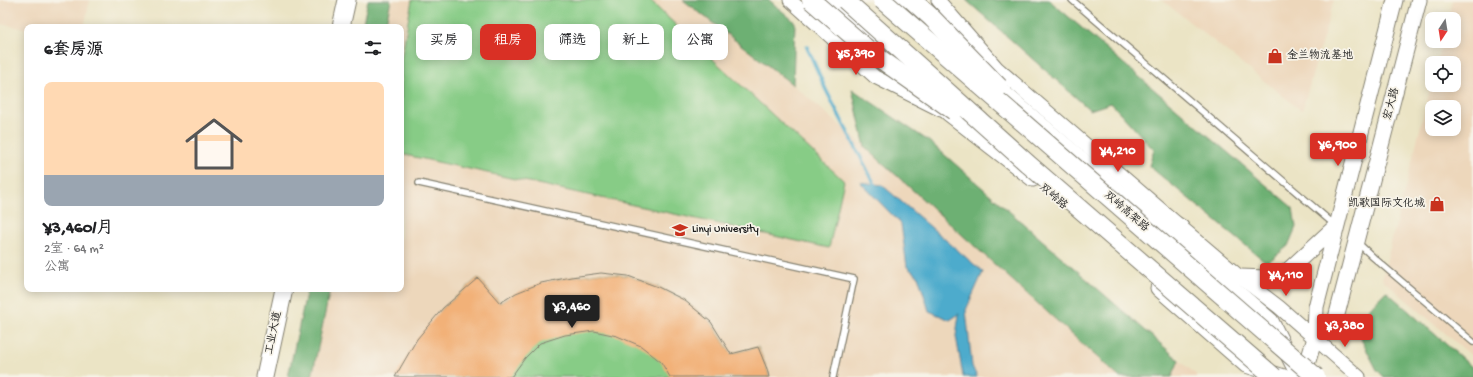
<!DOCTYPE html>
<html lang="zh">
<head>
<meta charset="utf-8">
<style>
	body { margin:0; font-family:"Gochi Hand","LXGW WenKai TC",sans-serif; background:#f6f6f6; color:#202124; height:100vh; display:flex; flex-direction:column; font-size:15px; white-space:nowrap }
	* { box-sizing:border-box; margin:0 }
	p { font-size:13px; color:#757577 }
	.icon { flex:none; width:22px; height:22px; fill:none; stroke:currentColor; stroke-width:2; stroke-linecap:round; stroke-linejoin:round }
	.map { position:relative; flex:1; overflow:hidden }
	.side { position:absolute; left:24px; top:24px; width:380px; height:268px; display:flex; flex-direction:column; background:#fff; border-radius:8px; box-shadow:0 2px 10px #0003 }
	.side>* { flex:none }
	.hud { position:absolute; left:416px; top:24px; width:380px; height:36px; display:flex; gap:8px }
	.needle { width:26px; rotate:192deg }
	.fabs { position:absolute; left:1425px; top:12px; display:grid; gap:8px }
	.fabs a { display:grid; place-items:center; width:36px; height:36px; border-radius:8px; background:#fff; box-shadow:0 2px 10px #0003; font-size:20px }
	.price { position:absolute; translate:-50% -34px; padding:0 9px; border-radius:4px; background:#d93025; color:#fff; font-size:13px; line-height:26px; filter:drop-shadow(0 1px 2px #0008) }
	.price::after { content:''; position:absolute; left:50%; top:24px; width:12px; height:9px; margin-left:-6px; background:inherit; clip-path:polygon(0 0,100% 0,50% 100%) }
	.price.selected { background:#222; color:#fff }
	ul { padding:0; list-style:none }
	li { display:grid; align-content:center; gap:8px; height:212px; padding:0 20px }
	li+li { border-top:1px solid #e0e0e0 }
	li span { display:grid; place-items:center; height:124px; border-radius:8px; color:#555 }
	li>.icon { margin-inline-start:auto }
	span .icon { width:72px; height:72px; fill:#fffc; stroke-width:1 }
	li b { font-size:17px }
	h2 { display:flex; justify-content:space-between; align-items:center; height:48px; padding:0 20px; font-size:17px }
	.tag { padding:0 14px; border-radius:8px; background:#fff; box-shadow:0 2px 10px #0003; font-size:14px; line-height:36px }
	.tag.selected { background:#d93025; color:#fff }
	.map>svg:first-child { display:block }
	.built { fill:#edd7bb; fill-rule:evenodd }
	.green { fill:#87cc86; stroke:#527451 }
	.forest { fill:#6db073; stroke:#446648 }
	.water { fill:#4eabcc; stroke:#356474 }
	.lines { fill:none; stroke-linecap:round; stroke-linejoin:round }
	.stream { stroke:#4eabcc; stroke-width:3.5 }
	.building { fill:#f2b178 }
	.service-casing { stroke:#848070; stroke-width:8 }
	.tertiary-casing { stroke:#848070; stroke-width:15 }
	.secondary-casing { stroke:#848070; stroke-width:17 }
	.primary-casing { stroke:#848070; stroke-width:19 }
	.service { stroke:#fff; stroke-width:5.5 }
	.tertiary { stroke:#fff; stroke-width:13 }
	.secondary { stroke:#fff; stroke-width:15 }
	.primary { stroke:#fff; stroke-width:17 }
	.trunk-bridge-casing { stroke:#848070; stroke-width:20; stroke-linecap:butt }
	.trunk-bridge { stroke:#fff; stroke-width:18 }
	.labels { text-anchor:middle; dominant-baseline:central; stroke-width:3.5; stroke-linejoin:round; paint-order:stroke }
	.poi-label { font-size:11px; fill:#1c1c1c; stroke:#f7f3e8; text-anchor:start }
	.street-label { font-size:11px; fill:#1c1c1c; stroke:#f7f3e8 }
</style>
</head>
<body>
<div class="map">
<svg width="1473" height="377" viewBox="0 0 1473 377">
	<rect width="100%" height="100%" fill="#f7f3e8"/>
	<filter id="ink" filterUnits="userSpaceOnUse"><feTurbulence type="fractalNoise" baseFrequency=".025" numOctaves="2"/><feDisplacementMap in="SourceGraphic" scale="8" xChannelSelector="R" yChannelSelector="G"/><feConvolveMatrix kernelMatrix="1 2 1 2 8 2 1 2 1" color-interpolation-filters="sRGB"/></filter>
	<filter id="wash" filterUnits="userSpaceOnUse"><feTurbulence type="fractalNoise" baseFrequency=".012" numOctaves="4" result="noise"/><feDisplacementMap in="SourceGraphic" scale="16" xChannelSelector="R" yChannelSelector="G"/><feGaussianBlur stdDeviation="0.9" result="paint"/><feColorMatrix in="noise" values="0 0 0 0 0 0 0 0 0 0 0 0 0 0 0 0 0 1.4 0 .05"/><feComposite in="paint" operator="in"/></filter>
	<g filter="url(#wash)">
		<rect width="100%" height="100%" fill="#ebe4c5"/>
		<g class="built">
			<path d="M 0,0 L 90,0 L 84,27 L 27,27 L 27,29 L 0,24 Z"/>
			<path d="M 385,0 L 683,0 L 793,85 L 894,171 L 1119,377 L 311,377 L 328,289 L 401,289 L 401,27 L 379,27 Z"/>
			<path d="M 1162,0 L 1334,0 L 1302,111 Z"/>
			<path d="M 1453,0 L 1473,0 L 1473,357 L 1382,279 L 1432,82 L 1432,85 L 1454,85 L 1454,63 L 1437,63 L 1443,41 L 1454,41 L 1454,19 L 1448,19 ZM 1432,107 L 1454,107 L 1454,129 L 1432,129 Z"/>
			<path d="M 1179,360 L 1199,377 L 1172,377 Z"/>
		</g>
		<g class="green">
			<path d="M 412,0 L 649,0 L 844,181 L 829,248 L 401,154 L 401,59 Z"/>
			<path d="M 601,273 L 628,276 L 658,287 L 684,300 L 711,322 L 731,354 L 758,347 L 767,369 L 769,377 L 396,377 L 443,308 L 478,278 L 500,303 C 534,282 562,278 601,273 Z"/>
		</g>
		<g class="forest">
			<path d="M 368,0 L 391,0 L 385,27 L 362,27 Z"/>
			<path d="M 683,0 L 769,0 L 795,22 L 793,85 Z"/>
			<path d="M 966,0 L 1049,0 L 1293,208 L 1296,227 L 1288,246 L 1267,263 L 1149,166 L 1154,150 L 1111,103 L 1090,110 Z"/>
			<path d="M 852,89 L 930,142 L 1179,360 L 1172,377 L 1119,377 L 865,147 Z"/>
			<path d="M 307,289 L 330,289 L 312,377 L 288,377 Z"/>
			<path d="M 1386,291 L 1473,368 L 1473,377 L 1384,377 L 1377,370 L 1361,339 L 1367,311 Z"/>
		</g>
		<path class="water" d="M 860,182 L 882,185 L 983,272 L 966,310 L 972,366 L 977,377 L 963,377 L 963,376 L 956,336 L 959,314 L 950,320 L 929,311 L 918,276 L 907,267 L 901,224 Z"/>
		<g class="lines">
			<path class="stream" d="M 807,47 L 826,90 L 875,185"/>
		</g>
		<g id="blocks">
			<path class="building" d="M 601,273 L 628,276 L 658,287 L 684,300 L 711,322 L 731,354 L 758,347 L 767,369 L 769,377 L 670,377 L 661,362 L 641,346 L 617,336 L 594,331 L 565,335 L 540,343 L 525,358 L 511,377 L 395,377 L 417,339 L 443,308 L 478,278 L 500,303 L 516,293 L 541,283 L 571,277 Z"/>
		</g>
	</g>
	<g filter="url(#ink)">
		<use href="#blocks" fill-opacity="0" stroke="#848070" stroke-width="1"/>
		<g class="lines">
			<defs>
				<g id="service">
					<path d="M 1072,0 L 1336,226"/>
					<path d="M 419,183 L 854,279 L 833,377"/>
					<path d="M 1358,243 L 1374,258 L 1473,342"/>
				</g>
				<g id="tertiary">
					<path d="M 790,0 L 875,77 L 941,110"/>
					<path d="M 938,0 L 997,68 L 1181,227 L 1240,277 L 1279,307 L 1359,377"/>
				</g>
				<g id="secondary">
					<path d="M 832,0 L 858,22 L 904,68"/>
					<path d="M 896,0 L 945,42"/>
					<path d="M 989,80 L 1271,321 L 1299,377"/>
					<path d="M 942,107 L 948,113 L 1033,179"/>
					<path d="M 1151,210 L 1181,227"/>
					<path d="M 1240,277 L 1266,278 L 1283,275 L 1336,226"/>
					<path d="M 1158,288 L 1246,365 L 1284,377"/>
					<path d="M 1315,338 L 1335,322 L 1419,0"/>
					<path d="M 1303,377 L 1315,338 L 1316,307 L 1395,0"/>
				</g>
				<g id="primary">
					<path d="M 341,27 L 347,0"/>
					<path d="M 265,377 L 284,289"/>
				</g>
			</defs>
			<use href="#service" class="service-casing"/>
			<use href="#tertiary" class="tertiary-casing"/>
			<use href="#secondary" class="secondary-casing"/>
			<use href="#primary" class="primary-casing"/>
			<use href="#service" class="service"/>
			<use href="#tertiary" class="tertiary"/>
			<use href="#secondary" class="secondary"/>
			<use href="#primary" class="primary"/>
			<defs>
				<g id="trunk-bridge">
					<path d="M 811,0 L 872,53 L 954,111"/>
					<path d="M 845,0 L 1028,164 L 1274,377"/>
					<path d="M 882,0 L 1316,377"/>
					<path d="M 912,0 L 931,17 L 999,87"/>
				</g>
			</defs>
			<use href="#trunk-bridge" class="trunk-bridge-casing"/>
			<use href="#trunk-bridge" class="trunk-bridge"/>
		</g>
	</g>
	<defs>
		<symbol id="shop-bare" viewBox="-9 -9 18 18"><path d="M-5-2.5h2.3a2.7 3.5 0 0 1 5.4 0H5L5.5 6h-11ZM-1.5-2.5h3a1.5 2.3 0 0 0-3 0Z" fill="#c8321e" stroke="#f7f3e8" stroke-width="2.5" paint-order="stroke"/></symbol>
		<symbol id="university-bare" viewBox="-9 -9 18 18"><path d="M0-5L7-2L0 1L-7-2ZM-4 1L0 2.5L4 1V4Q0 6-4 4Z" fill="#c8321e" stroke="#f7f3e8" stroke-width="2.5" paint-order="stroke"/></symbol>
	</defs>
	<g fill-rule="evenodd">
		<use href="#shop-bare" x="1264" y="45" width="22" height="22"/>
		<use href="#shop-bare" x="1426" y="193" width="22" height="22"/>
		<use href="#university-bare" x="669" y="219" width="22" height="22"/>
	</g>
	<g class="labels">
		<g class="poi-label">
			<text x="1287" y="56">金兰物流基地</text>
			<text x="1425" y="204" text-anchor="end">凯歌国际文化城</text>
			<text x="692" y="230">Linyi University</text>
		</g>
		<g class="street-label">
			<text transform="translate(1392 104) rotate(-75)">宏大路</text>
			<text transform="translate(1053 197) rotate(41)">双岭路</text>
			<text transform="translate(1126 212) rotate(41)">双岭高架路</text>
			<text transform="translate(274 333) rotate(-78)">工业大道</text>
		</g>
	</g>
</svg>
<div class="fabs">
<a><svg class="needle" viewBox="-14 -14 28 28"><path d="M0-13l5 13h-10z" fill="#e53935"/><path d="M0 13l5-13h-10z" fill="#757577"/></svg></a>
<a><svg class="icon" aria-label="locate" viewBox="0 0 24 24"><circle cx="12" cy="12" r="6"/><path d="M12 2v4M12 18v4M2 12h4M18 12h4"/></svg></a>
<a><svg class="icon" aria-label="layers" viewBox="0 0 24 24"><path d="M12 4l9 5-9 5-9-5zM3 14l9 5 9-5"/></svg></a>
</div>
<b class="price" style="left:856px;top:76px">¥5,390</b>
<b class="price" style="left:1338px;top:167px">¥6,900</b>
<b class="price" style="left:1118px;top:173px">¥4,210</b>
<b class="price" style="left:1286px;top:297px">¥4,110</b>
<b class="price selected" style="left:572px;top:329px">¥3,460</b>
<b class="price" style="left:1345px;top:348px">¥3,380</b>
<div class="hud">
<a class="tag">买房</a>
<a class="tag selected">租房</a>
<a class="tag">筛选</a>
<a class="tag">新上</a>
<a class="tag">公寓</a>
</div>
<section class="side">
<h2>6套房源<svg class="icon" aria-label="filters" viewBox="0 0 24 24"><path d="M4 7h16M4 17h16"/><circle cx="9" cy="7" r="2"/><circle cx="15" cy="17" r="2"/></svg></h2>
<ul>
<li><span style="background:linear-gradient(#ffd9b3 75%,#9aa5b1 0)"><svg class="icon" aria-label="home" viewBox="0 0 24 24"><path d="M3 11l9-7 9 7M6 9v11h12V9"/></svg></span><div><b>¥3,460/月</b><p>2室 · 64 m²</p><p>公寓</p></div></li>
</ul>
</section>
</div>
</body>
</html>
